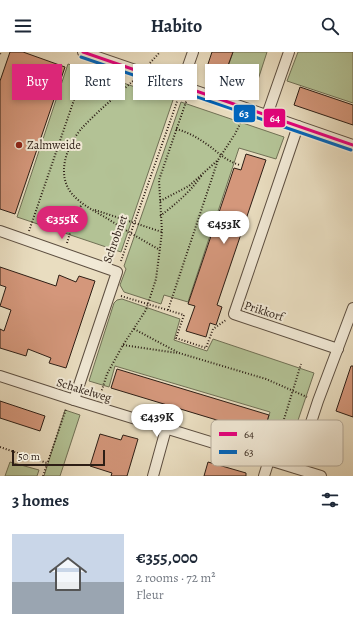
<!DOCTYPE html>
<html lang="en">
<head>
<meta charset="utf-8">
<style>
	body { margin:0; font-family:Alegreya,serif; background:#f2f2f3; color:#1f2937; height:100vh; display:flex; flex-direction:column; font-size:15px; white-space:nowrap }
	* { box-sizing:border-box; margin:0 }
	p { font-size:13px; color:#747a83 }
	.icon { flex:none; width:22px; height:22px; fill:none; stroke:currentColor; stroke-width:2; stroke-linecap:round; stroke-linejoin:round }
	.map { position:relative; height:424px; overflow:hidden }
	.drawer { display:flex; flex-direction:column; background:#fff; flex:1 }
	.drawer>* { flex:none }
	.banner { position:absolute; left:12px; top:12px; width:329px; height:36px; display:flex; gap:8px }
	.scale { position:absolute; left:12px; bottom:10px; width:93px; box-sizing:border-box; padding-left:4px; border:2px solid #2d1e15; border-top:0; font-size:11px; line-height:14px; white-space:nowrap; color:#2d1e15; -webkit-text-stroke:3px #f1e9d6; paint-order:stroke }
	.price { position:absolute; translate:-50% -34px; padding:0 9px; border-radius:14px; background:#fff; color:#222; font-size:13px; line-height:26px; filter:drop-shadow(0 1px 2px #0008) }
	.price::after { content:''; position:absolute; left:50%; top:24px; width:12px; height:9px; margin-left:-6px; background:inherit; clip-path:polygon(0 0,100% 0,50% 100%) }
	.price.selected { background:#db2777; color:#fff }
	ul { padding:0; list-style:none }
	li { display:flex; align-items:center; gap:12px; height:100px; padding:0 12px }
	li span { display:grid; place-items:center; flex:none; width:112px; height:80px; border-radius:0px; color:#555 }
	li>.icon { margin-inline-start:auto }
	span .icon { width:48px; height:48px; fill:#fffc; stroke-width:1 }
	li b { font-size:17px }
	h2 { display:flex; justify-content:space-between; align-items:center; height:48px; padding:0 12px; font-size:17px }
	.chip { padding:0 14px; border-radius:0px; background:#fff; box-shadow:0 2px 6px #0003; font-size:14px; line-height:36px }
	.chip.selected { background:#db2777; color:#fff }
	header { display:flex; justify-content:space-between; align-items:center; height:52px; padding:0 12px; background:#fff; font-size:18px; font-weight:700 }
	.map>svg:first-child { display:block }
	.green { fill:#b3c295; stroke:#707055 }
	.building { fill:#d4977b; stroke:#2d1e15 }
	.lines { fill:none; stroke-linecap:round; stroke-linejoin:round }
	.street-casing { stroke:#5c4e40; stroke-width:12 }
	.path { stroke:#2d1e15; stroke-width:2; stroke-dasharray:1 2; stroke-linecap:butt }
	.street { stroke:#f1e9d6; stroke-width:10 }
	.bus-1-casing { stroke:#f1e9d6; stroke-width:6 }
	.bus-2-casing { stroke:#f1e9d6; stroke-width:6 }
	.bus-1 { stroke:#e5007d; stroke-width:3 }
	.bus-2 { stroke:#0065bd; stroke-width:3 }
	.poi-dot { fill:#8f2418; stroke:#f1e9d6; stroke-width:1.5 }
	.labels { text-anchor:middle; dominant-baseline:central; stroke-width:4; stroke-linejoin:round; paint-order:stroke }
	.poi-label { font-size:12px; fill:#2d1e15; stroke:#f1e9d6; text-anchor:start }
	.street-label { font-size:12px; fill:#2d1e15; stroke:#f1e9d6 }
	.key { fill:#f1e9d6; stroke:#b6ac9c; stroke-width:1 }
	.key-label { font-size:11px; fill:#2d1e15 }
	.line-badge { stroke:#f1e9d6; stroke-width:1.5 }
	.badge-label { font-size:11px; text-anchor:middle; font-weight:bold; fill:#fff }
</style>
</head>
<body>
<header><svg class="icon" aria-label="menu" viewBox="0 0 24 24"><path d="M4 6h16M4 12h16M4 18h16"/></svg>Habito<svg class="icon" aria-label="search" viewBox="0 0 24 24"><circle cx="10" cy="10" r="6"/><path d="M15 15l6 6"/></svg></header>
<div class="map">
<svg width="353" height="424" viewBox="0 0 353 424">
	<rect width="100%" height="100%" fill="#e9ddc0"/>
	<filter id="stains"><feTurbulence type="fractalNoise" baseFrequency=".005" numOctaves="4"/><feColorMatrix values="0 0 0 0 .2 0 0 0 0 .09 0 0 0 0 .02 0 0 0 .5 -.17"/></filter>
	<radialGradient id="worn" r=".72"><stop offset=".6" stop-color="#630" stop-opacity="0"/><stop offset="1" stop-color="#630" stop-opacity=".3"/></radialGradient>
	<g class="green">
		<path d="M 233,0 L 267,0 L 254,40 L 223,30 Z"/>
		<path d="M 298,0 L 353,0 L 353,51 L 287,29 Z"/>
		<path d="M 68,12 L 173,48 L 121,200 L 17,165 Z"/>
		<path d="M 181,50 L 284,85 L 276,107 L 239,96 L 188,250 L 164,243 L 161,252 L 124,240 L 120,233 L 126,217 L 124,214 Z"/>
		<path d="M 122,247 L 180,267 L 174,288 L 207,299 L 213,287 L 314,321 L 289,395 L 288,398 L 297,401 L 291,405 L 260,396 L 270,360 L 115,314 L 109,335 L 89,329 L 114,251 L 117,248 Z"/>
		<path d="M 65,358 L 80,363 L 60,424 L 44,424 Z"/>
		<path d="M 10,410 L 39,418 L 37,424 L 5,424 Z"/>
	</g>
	<g class="building">
		<path d="M 10,0 L 23,0 L 65,15 L 15,162 L 0,157 L 0,29 Z"/>
		<path d="M 212,0 L 233,0 L 224,24 L 206,18 Z"/>
		<path d="M 300,35 L 353,53 L 353,73 L 294,53 Z"/>
		<path d="M 246,102 L 266,108 L 217,253 L 222,255 L 216,273 L 210,271 L 206,285 L 186,279 L 195,254 L 188,252 L 234,116 L 241,118 Z"/>
		<path d="M 0,215 L 56,234 L 59,223 L 76,230 L 79,224 L 95,229 L 66,316 L 49,311 L 51,306 L 28,297 L 26,304 L 0,296 L 0,277 L 4,279 L 11,258 L 0,254 L 6,235 L 0,233 Z"/>
		<path d="M 351,314 L 353,314 L 353,365 L 336,359 Z"/>
		<path d="M 117,317 L 269,363 L 263,382 L 111,336 Z"/>
		<path d="M 0,349 L 45,364 L 40,379 L 0,366 Z"/>
		<path d="M 100,382 L 121,388 L 123,383 L 138,387 L 127,424 L 111,424 L 112,421 L 90,414 Z"/>
		<path d="M 208,410 L 246,421 L 246,424 L 204,424 Z"/>
	</g>
	<g class="lines">
		<defs>
			<g id="street">
				<path d="M 83,0 L 353,93"/>
				<path d="M 181,34 L 193,0"/>
				<path d="M 267,63 L 289,0"/>
				<path d="M 298,74 L 234,262 L 338,297"/>
				<path d="M 0,179 L 117,220 L 74,348"/>
				<path d="M 0,324 L 74,348 L 321,424"/>
				<path d="M 296,416 L 318,349 L 353,256"/>
				<path d="M 153,424 L 166,377"/>
				<path d="M 264,424 L 269,408"/>
			</g>
		</defs>
		<use href="#street" class="street-casing"/>
		<g class="path">
			<path d="M 0,2 L 1,0"/>
			<path d="M 150,11 L 160,0"/>
			<path d="M 133,29 C 116,44 98,59 82,76 C 67,93 55,123 73,143 C 82,153 96,160 108,167 C 125,178 142,188 160,198"/>
			<path d="M 176,77 C 188,80 198,86 208,93 C 219,101 226,109 240,113"/>
			<path d="M 160,149 L 189,134 L 218,108 L 235,82 L 243,66"/>
			<path d="M 95,158 L 162,180"/>
			<path d="M 160,164 C 176,152 190,140 202,123"/>
			<path d="M 29,179 L 86,13"/>
			<path d="M 67,191 L 75,164 L 82,152"/>
			<path d="M 121,209 L 179,44"/>
			<path d="M 121,244 L 184,263 L 176,286 L 206,296 L 213,277 L 226,268"/>
			<path d="M 168,258 L 218,108"/>
			<path d="M 134,277 L 179,301 L 266,327 L 307,345"/>
			<path d="M 123,293 L 177,301"/>
			<path d="M 100,344 L 107,322 L 123,293 L 146,258 L 156,227 L 162,180 L 159,128 L 187,47"/>
			<path d="M 277,390 L 301,312"/>
			<path d="M 0,395 L 47,411"/>
			<path d="M 43,424 L 66,357"/>
		</g>
		<use href="#street" class="street"/>
		<defs>
			<path id="bus-1" d="M 83,0 L 353,93"/>
			<path id="bus-2" d="M 81,5 L 351,98"/>
		</defs>
		<use href="#bus-1" class="bus-1-casing"/>
		<use href="#bus-2" class="bus-2-casing"/>
		<use href="#bus-1" class="bus-1"/>
		<use href="#bus-2" class="bus-2"/>
	</g>
	<circle class="poi-dot" cx="19" cy="93" r="4"/>
	<g class="labels">
		<g class="poi-label">
			<text x="27" y="93">Zalmweide</text>
		</g>
		<g class="street-label">
			<text transform="translate(115 187) rotate(-70)">Schrobnet</text>
			<text transform="translate(264 259) rotate(18)">Prikkorf</text>
			<text transform="translate(84 338) rotate(17)">Schakelweg</text>
		</g>
	</g>
	<rect x="211" y="368" width="132" height="46" rx="6" class="key"/>
	<rect x="219" y="380" width="18" height="4" fill="#e5007d"/>
	<rect x="219" y="398" width="18" height="4" fill="#0065bd"/>
	<g class="key-label">
		<text x="244" y="386">64</text>
		<text x="244" y="404">63</text>
	</g>
	<g class="line-badge">
		<rect x="233" y="52" width="23" height="19" rx="4" fill="#0065bd"/>
		<rect x="263" y="56" width="23" height="20" rx="4" fill="#e5007d"/>
	</g>
	<g class="badge-label">
		<text x="244" y="65">63</text>
		<text x="275" y="70">64</text>
	</g>
	<rect width="100%" height="100%" filter="url(#stains)"/>
	<rect width="100%" height="100%" fill="url(#worn)"/>
</svg>
<div class="scale">50 m</div>
<b class="price selected" style="left:62px;top:188px">€355K</b>
<b class="price" style="left:224px;top:193px">€453K</b>
<b class="price" style="left:157px;top:386px">€439K</b>
<div class="banner">
<a class="chip selected">Buy</a>
<a class="chip">Rent</a>
<a class="chip">Filters</a>
<a class="chip">New</a>
</div>
</div>
<section class="drawer">
<h2>3 homes<svg class="icon" aria-label="filters" viewBox="0 0 24 24"><path d="M4 7h16M4 17h16"/><circle cx="9" cy="7" r="2"/><circle cx="15" cy="17" r="2"/></svg></h2>
<ul>
<li><span style="background:linear-gradient(#c9d6e8 60%,#9aa5b1 0)"><svg class="icon" aria-label="home" viewBox="0 0 24 24"><path d="M3 11l9-7 9 7M6 9v11h12V9"/></svg></span><div><b>€355,000</b><p>2 rooms · 72 m²</p><p>Fleur</p></div></li>
</ul>
</section>
</body>
</html>
